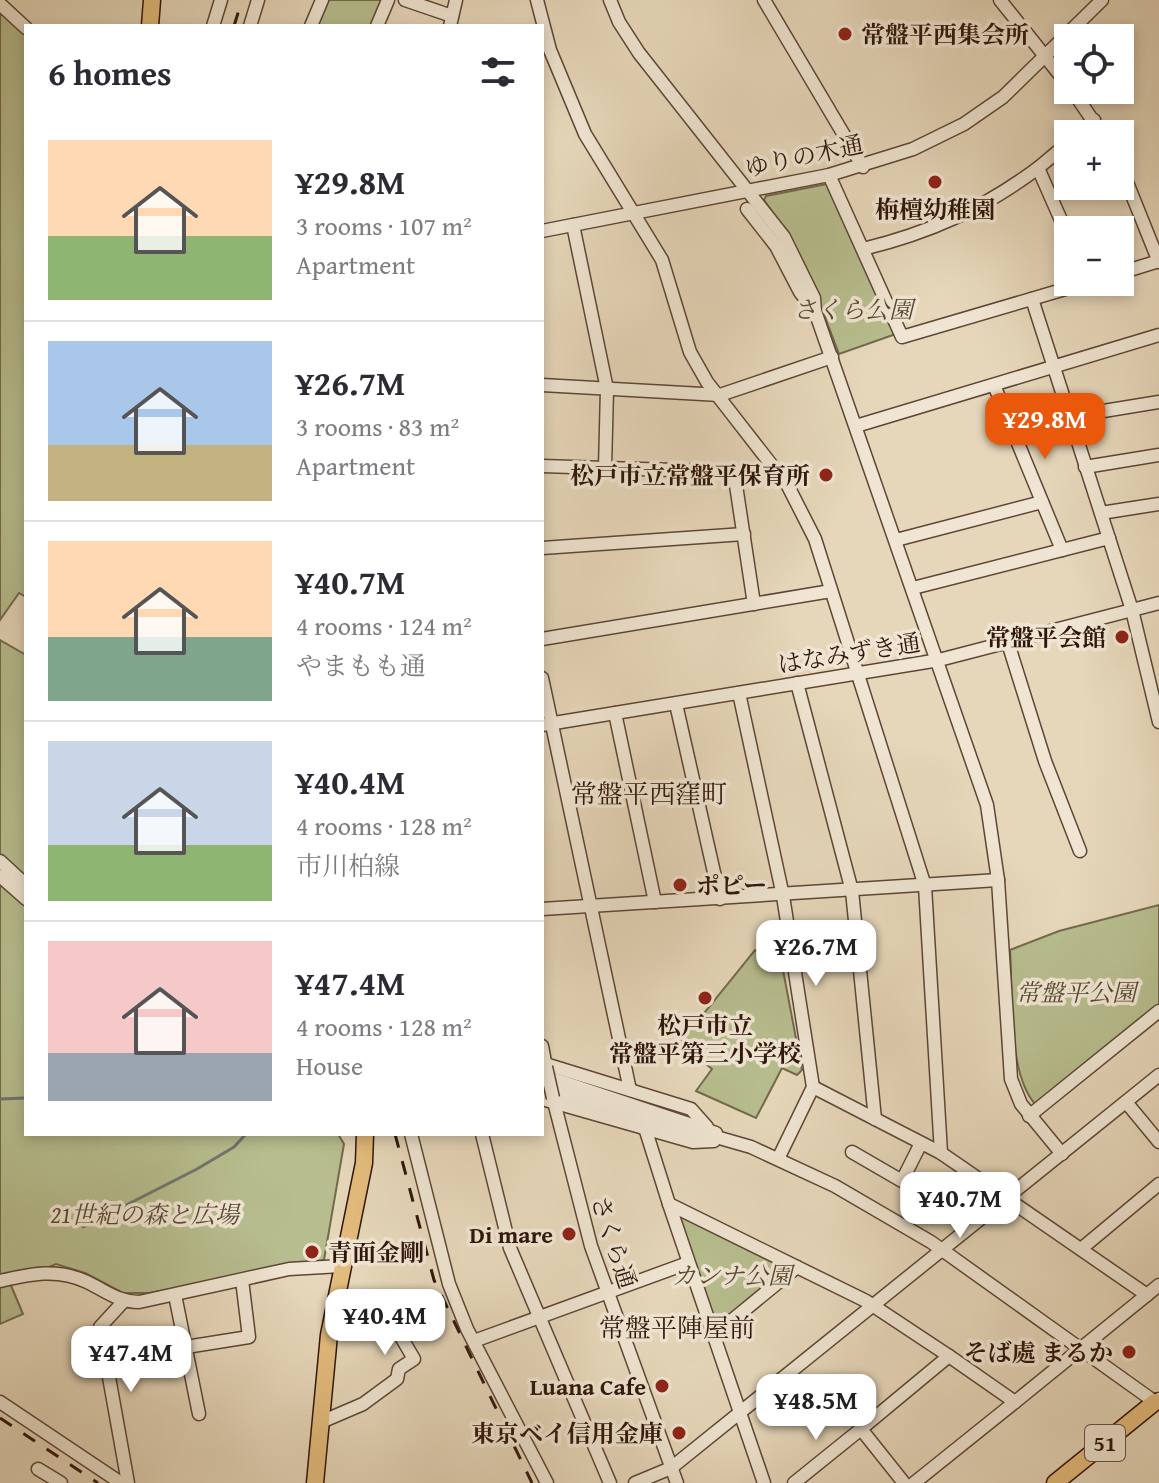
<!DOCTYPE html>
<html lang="en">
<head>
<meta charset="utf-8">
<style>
	body { margin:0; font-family:"Gentium Book Plus","Noto Serif JP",serif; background:#f2f2f3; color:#2b2b33; height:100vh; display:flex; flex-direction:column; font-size:30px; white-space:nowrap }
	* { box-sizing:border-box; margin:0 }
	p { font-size:26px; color:#7c7c81 }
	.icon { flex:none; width:44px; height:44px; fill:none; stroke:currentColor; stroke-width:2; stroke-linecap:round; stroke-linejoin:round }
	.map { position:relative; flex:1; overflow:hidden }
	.side { position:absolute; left:24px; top:24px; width:520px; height:1112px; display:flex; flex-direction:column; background:#fff; border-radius:0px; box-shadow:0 4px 12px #0003 }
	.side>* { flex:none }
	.fabs { position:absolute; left:1054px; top:24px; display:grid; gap:16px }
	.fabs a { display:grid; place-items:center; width:80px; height:80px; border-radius:0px; background:#fff; box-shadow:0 4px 12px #0003; font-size:40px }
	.price { position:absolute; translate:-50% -68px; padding:0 18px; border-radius:16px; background:#fff; color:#222; font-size:26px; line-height:52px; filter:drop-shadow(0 2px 4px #0008) }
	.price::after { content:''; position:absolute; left:50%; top:48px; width:24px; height:18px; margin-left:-12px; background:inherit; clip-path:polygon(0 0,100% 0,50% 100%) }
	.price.current { background:#ea580c; color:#fff }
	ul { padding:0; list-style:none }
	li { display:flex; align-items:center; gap:24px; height:200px; padding:0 24px }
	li+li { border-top:2px solid #e1e1e2 }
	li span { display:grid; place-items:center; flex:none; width:224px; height:160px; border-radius:0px; color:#555 }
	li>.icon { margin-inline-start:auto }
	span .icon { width:96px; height:96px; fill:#fffc; stroke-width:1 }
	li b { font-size:34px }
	h2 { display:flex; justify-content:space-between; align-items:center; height:96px; padding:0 24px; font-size:34px }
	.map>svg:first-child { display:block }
	.green { fill:#b7bd8e; stroke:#736a4c; stroke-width:2 }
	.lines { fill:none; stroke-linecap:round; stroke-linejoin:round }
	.stream { stroke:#6d786e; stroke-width:3 }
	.minor-casing { stroke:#5d4636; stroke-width:15 }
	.major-casing { stroke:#2f160a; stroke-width:19 }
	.minor { stroke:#efe5d2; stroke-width:12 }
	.major { stroke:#e3bc7d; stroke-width:16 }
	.rail { stroke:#2f160a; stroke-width:3; stroke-dasharray:14 14; stroke-linecap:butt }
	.minor-bridge-casing { stroke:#5d4636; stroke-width:15; stroke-linecap:butt }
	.minor-bridge { stroke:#efe5d2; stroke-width:12 }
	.poi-dot { fill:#8f2418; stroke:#efe5d2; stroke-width:3 }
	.labels { text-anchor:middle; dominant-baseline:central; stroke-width:7; stroke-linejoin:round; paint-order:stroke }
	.shield { fill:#efe5d2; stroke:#695446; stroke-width:2 }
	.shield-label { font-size:22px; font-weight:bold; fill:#2f160a }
	.poi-label { font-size:24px; font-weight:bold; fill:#2f160a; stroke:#efe5d2; text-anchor:end }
	.street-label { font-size:24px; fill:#2f160a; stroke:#efe5d2 }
	.park-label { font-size:24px; font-style:italic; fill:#584832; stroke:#efe5d2 }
	.neighbourhood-label { font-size:26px; fill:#2f160a; stroke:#efe5d2 }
</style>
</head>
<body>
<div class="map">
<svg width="1159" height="1483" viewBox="0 0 1159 1483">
	<rect width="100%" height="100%" fill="#e6d7ba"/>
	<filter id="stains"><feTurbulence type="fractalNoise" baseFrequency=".0025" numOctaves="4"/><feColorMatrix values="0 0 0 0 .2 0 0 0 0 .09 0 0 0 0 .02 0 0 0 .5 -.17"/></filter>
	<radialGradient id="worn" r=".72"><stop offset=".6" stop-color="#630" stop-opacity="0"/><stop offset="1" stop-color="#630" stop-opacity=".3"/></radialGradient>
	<g class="green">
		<path d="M 326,0 L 381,0 L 382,2 L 371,26 L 315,26 Z"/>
		<path d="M 0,11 L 26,34 L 26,597 L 19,593 L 0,620 Z"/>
		<path d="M 827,184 L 893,332 L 893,335 L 839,354 C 816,294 803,253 764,200 L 766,196 Z"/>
		<path d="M 0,640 L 26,655 L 26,1134 L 338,1134 L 344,1144 L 324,1260 L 150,1293 L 123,1293 L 85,1273 L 56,1264 L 10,1283 L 23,1314 L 0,1324 Z"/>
		<path d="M 1159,905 L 1159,1006 L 1035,1104 C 1007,1072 1013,993 1010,950 L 1059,931 Z"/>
		<path d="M 755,950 L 783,970 L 802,1070 L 797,1075 L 782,1068 L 756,1118 L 696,1091 L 712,1069 L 680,1043 Z"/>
		<path d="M 684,1217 L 786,1268 L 787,1270 L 716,1325 L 678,1218 Z"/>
	</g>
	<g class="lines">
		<g class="stream">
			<path d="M 0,1099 L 26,1098"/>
			<path d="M 83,1227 L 197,1169 L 234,1147 L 246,1134"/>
		</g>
		<defs>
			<g id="minor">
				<path d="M 405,0 L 452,16"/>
				<path d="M 537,0 L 550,50 L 585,134 L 662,260 L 690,352 L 707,382 L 788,486 L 815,539 L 925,886 L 941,1153"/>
				<path d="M 610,0 L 619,22 L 639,53 L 784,237 L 814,298 L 815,311 L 987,805 L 998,880 L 1011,1079 L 1021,1104 L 1062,1154"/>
				<path d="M 764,0 L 863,167"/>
				<path d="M 1000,0 L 1068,85"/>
				<path d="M 0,4 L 26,28"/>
				<path d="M 213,26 L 221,0"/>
				<path d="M 250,26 L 258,0"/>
				<path d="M 311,26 L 322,0"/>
				<path d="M 377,26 L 388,0"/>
				<path d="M 450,26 L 456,0"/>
				<path d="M 1072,90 L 1102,134"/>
				<path d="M 1078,134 L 1094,120"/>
				<path d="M 1068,143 L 1038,168 L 1068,236"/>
				<path d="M 1120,165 L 1159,262"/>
				<path d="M 829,175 L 902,337 L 1089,282"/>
				<path d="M 747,209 L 776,246 L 800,292 L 815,311"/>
				<path d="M 573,225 L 607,389 L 605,468 L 778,473"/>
				<path d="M 542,231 L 829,175 L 913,149 L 964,124 L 1003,97 L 1102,0"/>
				<path d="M 863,249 C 929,233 983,209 1038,168"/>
				<path d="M 1120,273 L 1159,261"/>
				<path d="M 1032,299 L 1132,610 L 1159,722"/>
				<path d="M 542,385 L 720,395 L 832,357"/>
				<path d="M 994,385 L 1062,550"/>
				<path d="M 1067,417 L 1159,402"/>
				<path d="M 856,426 L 1159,335"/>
				<path d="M 542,466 L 605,468"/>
				<path d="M 1085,467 L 1159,455"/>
				<path d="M 734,472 L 754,604"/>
				<path d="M 1101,513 L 1159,504"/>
				<path d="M 896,540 L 1042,502"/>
				<path d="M 542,548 L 744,534"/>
				<path d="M 913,588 L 1109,538"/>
				<path d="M 542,639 L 831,591"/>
				<path d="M 1008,643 L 1045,761 L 1080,851"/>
				<path d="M 542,678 L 630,1090"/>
				<path d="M 797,683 L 852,891 L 875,1119"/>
				<path d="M 739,693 L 783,896 L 813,1087 L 778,1159"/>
				<path d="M 676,704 L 720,899"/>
				<path d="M 615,713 L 655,902"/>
				<path d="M 542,725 L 939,660 L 1159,603"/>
				<path d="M 0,861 L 26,885"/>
				<path d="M 0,876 L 26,899"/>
				<path d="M 542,909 L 998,880"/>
				<path d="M 542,1046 L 546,1067"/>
				<path d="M 542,1063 L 691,1109 L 707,1127"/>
				<path d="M 542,1075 L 716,1133"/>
				<path d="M 542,1087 L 751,1147 L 835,1186 L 931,1242 L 1155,1402 L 1159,1399"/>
				<path d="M 813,1087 L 941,1153 L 1147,1295"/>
				<path d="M 553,1098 L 591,1246 L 677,1483"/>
				<path d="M 542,1099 L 693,1142 L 714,1141"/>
				<path d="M 1126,1102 L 1159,1142"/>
				<path d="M 1029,1116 L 1159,1011"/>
				<path d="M 645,1128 L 669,1204"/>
				<path d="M 411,1134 L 449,1284 L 467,1329 L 547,1483"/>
				<path d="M 482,1134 L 510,1248 L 610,1483"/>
				<path d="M 852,1152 L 902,1181 L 921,1143"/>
				<path d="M 1081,1249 L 1159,1184"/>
				<path d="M 0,1281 C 31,1274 57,1268 87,1282 C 106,1291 118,1302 139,1302 L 289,1269 L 341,1266"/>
				<path d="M 175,1295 L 199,1414"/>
				<path d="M 123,1302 L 100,1327 L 128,1483"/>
				<path d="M 714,1335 L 797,1267"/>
				<path d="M 474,1341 L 688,1263"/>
				<path d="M 186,1347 L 249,1337 L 242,1280"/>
				<path d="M 949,1356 L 1015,1402 L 1159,1285"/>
				<path d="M 0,1402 L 121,1483"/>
				<path d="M 321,1422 L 363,1404 L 397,1379 L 399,1369 L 414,1359 L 383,1306 L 337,1296"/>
				<path d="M 38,1469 L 61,1483"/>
				<path d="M 635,1483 L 671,1468 L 1159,1075"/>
				<path d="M 764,1483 L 669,1204 L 866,1301 L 949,1356 L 861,1429 L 904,1483"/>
				<path d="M 794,1483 L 861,1429"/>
				<path d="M 914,1483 L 1015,1402"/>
			</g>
			<g id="major">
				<path d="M 150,26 L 152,0"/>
				<path d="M 315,1483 L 329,1335 L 364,1163 L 365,1134"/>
				<path d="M 1055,1483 L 1155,1402"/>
			</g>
		</defs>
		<use href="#minor" class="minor-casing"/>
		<use href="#major" class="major-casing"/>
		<use href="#minor" class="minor"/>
		<use href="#major" class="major"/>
		<g class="rail">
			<path d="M 234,26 L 242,0"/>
			<path d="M 395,1134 L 434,1280 L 532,1483"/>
			<path d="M 0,1418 L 98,1483"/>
		</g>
		<defs>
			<path id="minor-bridge" d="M 546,1067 L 553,1098"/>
		</defs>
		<use href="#minor-bridge" class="minor-bridge-casing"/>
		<use href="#minor-bridge" class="minor-bridge"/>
	</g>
	<g class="poi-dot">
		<circle cx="845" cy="34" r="8"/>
		<circle cx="935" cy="182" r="8"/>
		<circle cx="826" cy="475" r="8"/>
		<circle cx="1122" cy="637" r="8"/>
		<circle cx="680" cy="885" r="8"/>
		<circle cx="705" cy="998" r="8"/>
		<circle cx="569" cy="1234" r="8"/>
		<circle cx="312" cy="1252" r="8"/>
		<circle cx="1129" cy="1352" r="8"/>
		<circle cx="662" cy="1386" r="8"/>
		<circle cx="679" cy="1433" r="8"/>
	</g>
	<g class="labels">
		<rect class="shield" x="1085" y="1425" width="40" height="36" rx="6"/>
		<g class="shield-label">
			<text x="1105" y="1443">51</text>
		</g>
		<g class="poi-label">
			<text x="861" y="34" text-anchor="start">常盤平西集会所</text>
			<text x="935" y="209" text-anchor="middle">栴檀幼稚園</text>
			<text x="810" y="475">松戸市立常盤平保育所</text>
			<text x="1106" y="637">常盤平会館</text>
			<text x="696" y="885" text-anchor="start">ポピー</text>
			<text x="705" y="1025" text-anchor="middle">松戸市立<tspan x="705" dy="28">常盤平第三小学校</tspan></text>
			<text x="553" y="1234">Di mare</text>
			<text x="328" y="1252" text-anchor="start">青面金剛</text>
			<text x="1113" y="1352">そば處 まるか</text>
			<text x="646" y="1386">Luana Cafe</text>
			<text x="663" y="1433">東京ベイ信用金庫</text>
		</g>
		<g class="street-label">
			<text transform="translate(804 156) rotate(-12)">ゆりの木通</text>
			<text transform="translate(849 653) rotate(-9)">はなみずき通</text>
			<text transform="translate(614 1242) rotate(72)">さくら通</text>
		</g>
		<g class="park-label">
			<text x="853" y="309">さくら公園</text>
			<text x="1076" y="992">常盤平公園</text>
			<text x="145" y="1214">21世紀の森と広場</text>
			<text x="732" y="1275">カンナ公園</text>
		</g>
		<g class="neighbourhood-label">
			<text x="649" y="793">常盤平西窪町</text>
			<text x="677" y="1327">常盤平陣屋前</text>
		</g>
	</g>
	<rect width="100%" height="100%" filter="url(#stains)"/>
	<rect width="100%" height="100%" fill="url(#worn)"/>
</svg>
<div class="fabs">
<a><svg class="icon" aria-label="locate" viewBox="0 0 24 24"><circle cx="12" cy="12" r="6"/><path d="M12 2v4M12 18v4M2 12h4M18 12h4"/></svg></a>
<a>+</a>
<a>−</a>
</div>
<b class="price current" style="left:1045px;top:461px">¥29.8M</b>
<b class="price" style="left:816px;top:988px">¥26.7M</b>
<b class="price" style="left:960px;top:1240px">¥40.7M</b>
<b class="price" style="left:385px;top:1357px">¥40.4M</b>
<b class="price" style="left:131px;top:1394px">¥47.4M</b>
<b class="price" style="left:816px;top:1442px">¥48.5M</b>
<section class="side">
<h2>6 homes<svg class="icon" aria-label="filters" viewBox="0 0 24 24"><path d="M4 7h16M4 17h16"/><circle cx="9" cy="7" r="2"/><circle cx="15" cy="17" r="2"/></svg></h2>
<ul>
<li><span style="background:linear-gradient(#ffd9b3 60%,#8fb573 0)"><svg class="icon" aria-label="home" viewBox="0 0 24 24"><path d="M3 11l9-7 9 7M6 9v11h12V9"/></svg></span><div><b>¥29.8M</b><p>3 rooms · 107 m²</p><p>Apartment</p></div></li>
<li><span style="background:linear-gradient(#a9c7e8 65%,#c2b280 0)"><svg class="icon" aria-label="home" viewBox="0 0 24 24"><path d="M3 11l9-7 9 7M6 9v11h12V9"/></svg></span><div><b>¥26.7M</b><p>3 rooms · 83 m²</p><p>Apartment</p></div></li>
<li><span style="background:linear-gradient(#ffd9b3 60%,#7fa58c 0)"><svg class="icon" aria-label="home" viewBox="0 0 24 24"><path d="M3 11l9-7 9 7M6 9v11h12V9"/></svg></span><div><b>¥40.7M</b><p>4 rooms · 124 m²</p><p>やまもも通</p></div></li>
<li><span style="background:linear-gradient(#c9d6e8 65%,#8fb573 0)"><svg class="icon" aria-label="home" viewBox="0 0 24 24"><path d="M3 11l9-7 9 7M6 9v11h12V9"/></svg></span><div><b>¥40.4M</b><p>4 rooms · 128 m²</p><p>市川柏線</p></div></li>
<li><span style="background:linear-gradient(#f6c9c9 70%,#9aa5b1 0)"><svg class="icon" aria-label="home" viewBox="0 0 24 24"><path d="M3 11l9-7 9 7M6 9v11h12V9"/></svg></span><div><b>¥47.4M</b><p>4 rooms · 128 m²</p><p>House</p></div></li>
</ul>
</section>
</div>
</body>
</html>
